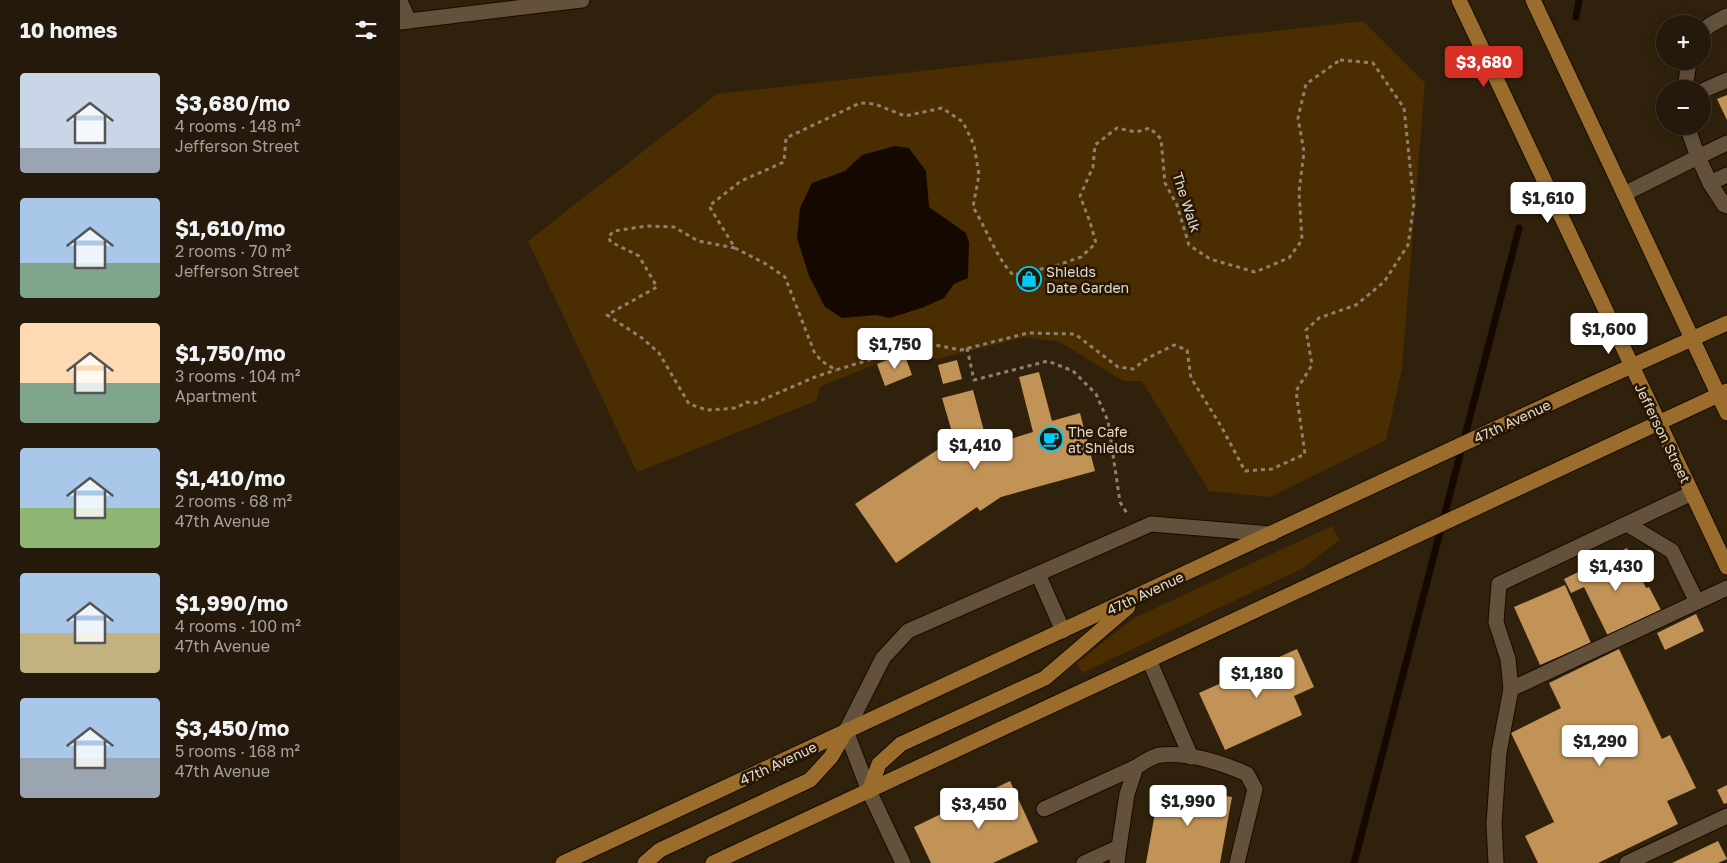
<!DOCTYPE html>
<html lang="en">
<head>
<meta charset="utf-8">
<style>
	body { margin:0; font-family:"Golos Text",sans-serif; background:#302618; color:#f1f3f6; height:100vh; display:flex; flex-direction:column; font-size:19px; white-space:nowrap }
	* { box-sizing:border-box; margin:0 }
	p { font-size:16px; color:#a3a09c }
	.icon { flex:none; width:28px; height:28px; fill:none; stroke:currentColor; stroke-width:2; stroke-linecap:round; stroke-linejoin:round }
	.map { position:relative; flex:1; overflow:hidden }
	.details { display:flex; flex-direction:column; background:#24190a; width:400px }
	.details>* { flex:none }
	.controls { position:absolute; left:1256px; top:15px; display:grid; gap:10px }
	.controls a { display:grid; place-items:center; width:55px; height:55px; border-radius:50%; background:#24190a; box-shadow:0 2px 12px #0003,0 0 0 1px #41382b; font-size:25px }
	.price { position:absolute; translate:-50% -42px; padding:0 11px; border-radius:5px; background:#fff; color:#222; font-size:16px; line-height:32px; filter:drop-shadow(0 1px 2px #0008) }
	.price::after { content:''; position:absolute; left:50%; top:30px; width:15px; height:11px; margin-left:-8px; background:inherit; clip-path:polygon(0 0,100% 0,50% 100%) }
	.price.on { background:#d93025; color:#fff }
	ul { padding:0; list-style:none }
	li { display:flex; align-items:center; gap:15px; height:125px; padding:0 20px }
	li span { display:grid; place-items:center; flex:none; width:140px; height:100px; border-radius:5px; color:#555 }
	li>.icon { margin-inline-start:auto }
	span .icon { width:60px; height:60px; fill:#fffc; stroke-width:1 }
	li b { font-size:21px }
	h2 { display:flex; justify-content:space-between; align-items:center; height:60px; padding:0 20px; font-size:21px }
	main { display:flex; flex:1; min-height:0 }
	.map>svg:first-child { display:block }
	.green { fill:#4a2d00 }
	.water { fill:#150800 }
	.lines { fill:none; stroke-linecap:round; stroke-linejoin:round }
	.stream { stroke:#150800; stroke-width:7 }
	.building { fill:#c29357 }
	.minor-casing { stroke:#170a00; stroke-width:17 }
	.major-casing { stroke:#170a00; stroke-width:17 }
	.path { stroke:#8d8070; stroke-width:3; stroke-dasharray:4 4; stroke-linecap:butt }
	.minor { stroke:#63513c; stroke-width:15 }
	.major { stroke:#9a6d2c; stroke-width:15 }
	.labels { text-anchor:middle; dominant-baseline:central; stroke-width:5; stroke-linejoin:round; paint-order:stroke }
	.street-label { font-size:14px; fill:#e3d8cc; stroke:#261704 }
	.poi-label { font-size:14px; fill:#e3d8cc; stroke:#261704; text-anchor:start }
</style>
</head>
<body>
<main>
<section class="details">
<h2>10 homes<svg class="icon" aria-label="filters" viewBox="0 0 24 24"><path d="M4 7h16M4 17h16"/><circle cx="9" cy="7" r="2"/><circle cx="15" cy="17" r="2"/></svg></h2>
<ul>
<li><span style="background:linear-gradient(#c9d6e8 75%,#9aa5b1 0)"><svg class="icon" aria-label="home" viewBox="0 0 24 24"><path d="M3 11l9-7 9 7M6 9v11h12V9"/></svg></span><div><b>$3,680/mo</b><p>4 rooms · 148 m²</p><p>Jefferson Street</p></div></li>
<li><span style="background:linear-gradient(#a9c7e8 65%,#7fa58c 0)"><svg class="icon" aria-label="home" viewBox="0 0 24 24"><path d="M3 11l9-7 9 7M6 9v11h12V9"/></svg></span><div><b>$1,610/mo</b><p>2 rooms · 70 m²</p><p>Jefferson Street</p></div></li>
<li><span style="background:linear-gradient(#ffd9b3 60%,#7fa58c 0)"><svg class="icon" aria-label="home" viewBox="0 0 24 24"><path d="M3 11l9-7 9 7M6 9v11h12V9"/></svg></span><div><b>$1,750/mo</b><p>3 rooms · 104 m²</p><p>Apartment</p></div></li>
<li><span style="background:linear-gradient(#a9c7e8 60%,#8fb573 0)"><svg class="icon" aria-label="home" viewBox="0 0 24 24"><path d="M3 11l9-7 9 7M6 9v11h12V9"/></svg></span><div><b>$1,410/mo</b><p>2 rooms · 68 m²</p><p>47th Avenue</p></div></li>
<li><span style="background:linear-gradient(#a9c7e8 60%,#c2b280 0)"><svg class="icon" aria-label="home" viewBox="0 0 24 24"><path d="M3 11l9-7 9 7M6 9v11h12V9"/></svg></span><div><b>$1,990/mo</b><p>4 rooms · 100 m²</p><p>47th Avenue</p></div></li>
<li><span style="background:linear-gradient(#a9c7e8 60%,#9aa5b1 0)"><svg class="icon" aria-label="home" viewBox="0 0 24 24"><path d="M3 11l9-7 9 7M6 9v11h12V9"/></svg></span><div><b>$3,450/mo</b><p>5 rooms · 168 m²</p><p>47th Avenue</p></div></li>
</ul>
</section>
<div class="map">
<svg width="1327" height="863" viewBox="0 0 1327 863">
	<rect width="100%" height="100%" fill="#30210d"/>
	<g class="green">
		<path d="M 963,21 L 1025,83 L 1002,368 L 986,440 L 870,497 L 809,491 L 742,381 L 723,381 L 660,342 L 625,337 L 538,359 L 503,353 L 420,387 L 416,401 L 237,472 L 128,241 L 317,94 Z"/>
		<path d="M 932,526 L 939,540 L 903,568 L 682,673 L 677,663 L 734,618 Z"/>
	</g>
	<path class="water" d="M 495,146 L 509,148 L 526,171 L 529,207 L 566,233 L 569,243 L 568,278 L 554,284 L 544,298 L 524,307 L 490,318 L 476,315 L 442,318 L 425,307 L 409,276 L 397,238 L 400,208 L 412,183 L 445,171 L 462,155 Z"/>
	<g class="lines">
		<g class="stream">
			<path d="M 1176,17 L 1179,0"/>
			<path d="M 954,863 L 1119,228"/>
		</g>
	</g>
	<g class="building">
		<path d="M 1327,95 L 1327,120 L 1317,99 Z"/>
		<path d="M 504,353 L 512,375 L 485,386 L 477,364 Z"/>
		<path d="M 557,360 L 562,379 L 543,384 L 538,365 Z"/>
		<path d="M 639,372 L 652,421 L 680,413 L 695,471 L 601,497 L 580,511 L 577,507 L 496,563 L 455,504 L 554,439 L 542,398 L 573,390 L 588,446 L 633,432 L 619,377 Z"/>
		<path d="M 1227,548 L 1246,588 L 1249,587 L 1261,610 L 1208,636 L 1184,587 L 1171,593 L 1164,579 Z"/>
		<path d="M 1165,585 L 1191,643 L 1140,665 L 1114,607 Z"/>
		<path d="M 1296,614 L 1304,631 L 1265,650 L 1257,633 Z"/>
		<path d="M 897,649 L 914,687 L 894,696 L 902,715 L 825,750 L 799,693 Z"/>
		<path d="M 1219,649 L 1262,739 L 1270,735 L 1296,788 L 1267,801 L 1278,824 L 1198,863 L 1138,863 L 1125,836 L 1154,822 L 1111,733 L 1161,708 L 1149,683 Z"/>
		<path d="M 610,781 L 638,842 L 593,863 L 531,863 L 514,827 Z"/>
		<path d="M 760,785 L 832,797 L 820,863 L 746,863 Z"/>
		<path d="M 1327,785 L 1327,803 L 1324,804 L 1317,790 Z"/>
		<path d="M 1318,841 L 1327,859 L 1318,863 L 1272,863 Z"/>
	</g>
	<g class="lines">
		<defs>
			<g id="minor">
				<path d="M 0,1 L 9,21"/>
				<path d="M 0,22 L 182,0"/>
				<path d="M 1302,32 L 1310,25 L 1327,16"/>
				<path d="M 1285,89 L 1289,61"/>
				<path d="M 1302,91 L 1327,80"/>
				<path d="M 1287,126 L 1298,157 L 1327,143"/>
				<path d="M 1310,183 L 1327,175"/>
				<path d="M 1224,194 L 1298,157 L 1310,183 L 1324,205 L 1327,206"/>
				<path d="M 1227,524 L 1272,551 L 1297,602"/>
				<path d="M 638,574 L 663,631"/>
				<path d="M 749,660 L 791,757"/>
				<path d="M 1111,689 L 1327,588"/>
				<path d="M 644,809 L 736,767"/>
				<path d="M 503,863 L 469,791 L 446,731 L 483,658 L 508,631 L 751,524 L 872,534"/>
				<path d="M 684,863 L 719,847 L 727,794 L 736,767 C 743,763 752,756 760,755 C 788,752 822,763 847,774 L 855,789 L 837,863"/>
				<path d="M 717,863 L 719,847"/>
				<path d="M 1096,863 L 1094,824 L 1099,752 L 1111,689 L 1108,659 L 1096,622 L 1099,584 L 1292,493"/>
				<path d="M 1227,863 L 1327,816"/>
			</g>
			<g id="major">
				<path d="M 1059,0 L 1327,567"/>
				<path d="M 1133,0 L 1327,413"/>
				<path d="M 469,791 L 479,764 L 501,744 L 645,678 L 728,607"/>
				<path d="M 163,863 L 1183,388 L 1327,323"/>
				<path d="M 245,863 L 260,850 L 410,780 L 431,757 L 446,731"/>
				<path d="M 313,863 L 1327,391"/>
			</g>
		</defs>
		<use href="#minor" class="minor-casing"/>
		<use href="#major" class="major-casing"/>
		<g class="path">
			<path d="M 940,60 L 973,63 L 1004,108 L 1014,204 L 1008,245 L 984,282 L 956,305 L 919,318 L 906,330 L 912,365 L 896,391 L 905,454 L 872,469 L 845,471 L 821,426 L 791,378 L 787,350 L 774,345 L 748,358 L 733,369 L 718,367 L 675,334 L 628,333 L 561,350 L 525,343 L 436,370 L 423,362 L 415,354 L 385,277 L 366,264 L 335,248 L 309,206 L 341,181 L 384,162 L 386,138 L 460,103 L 475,104 L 505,116 L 542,108 L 563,122 L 574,145 L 579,175 L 573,207 C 587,230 596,257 613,275 L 655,266 L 681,257 L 696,243 L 690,222 L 680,196 L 693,167 L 695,145 L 717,128 L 736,132 L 750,128 L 761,139 L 765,183 L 777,205 L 789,245 L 810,259 L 855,272 L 889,258 L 902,240 L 899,192 L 904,152 L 898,118 L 906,84 Z"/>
			<path d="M 335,248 L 298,241 L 274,227 L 247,226 L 214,231 L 208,237 L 211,242 L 239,256 L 257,287 L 207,315 L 242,338 L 259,353 L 289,404 L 307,410 L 337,408 L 346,402 L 355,403 L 415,377 L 436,370"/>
			<path d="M 567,348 L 574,380 L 648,361 L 673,371 L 696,394 L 708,421 L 720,502 L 728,515"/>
		</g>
		<use href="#minor" class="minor"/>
		<use href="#major" class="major"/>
	</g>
	<defs>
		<symbol id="shop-ring" viewBox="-11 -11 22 22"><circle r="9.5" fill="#261704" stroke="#01cbf9" stroke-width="1.5"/><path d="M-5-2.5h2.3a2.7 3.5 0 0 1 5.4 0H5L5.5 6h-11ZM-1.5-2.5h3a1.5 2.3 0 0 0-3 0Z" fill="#01cbf9"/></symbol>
		<symbol id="cafe-ring" viewBox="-11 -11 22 22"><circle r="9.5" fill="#261704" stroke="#01cbf9" stroke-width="1.5"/><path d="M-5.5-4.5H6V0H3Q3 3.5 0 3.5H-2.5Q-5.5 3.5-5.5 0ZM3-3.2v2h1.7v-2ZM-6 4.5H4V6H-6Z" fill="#01cbf9"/></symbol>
	</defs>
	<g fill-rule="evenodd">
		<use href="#shop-ring" x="615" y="265" width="28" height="28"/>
		<use href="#cafe-ring" x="637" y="425" width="28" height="28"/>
	</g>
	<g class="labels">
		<g class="street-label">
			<text transform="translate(787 202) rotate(72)">The Walk</text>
			<text transform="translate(1112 421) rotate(-25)">47th Avenue</text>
			<text transform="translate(1263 433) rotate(64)">Jefferson Street</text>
			<text transform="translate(745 593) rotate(-25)">47th Avenue</text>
			<text transform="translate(378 763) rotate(-25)">47th Avenue</text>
		</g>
		<g class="poi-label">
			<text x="646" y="271">Shields<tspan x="646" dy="16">Date Garden</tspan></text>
			<text x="668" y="431">The Cafe<tspan x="668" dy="16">at Shields</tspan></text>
		</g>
	</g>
</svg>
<div class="controls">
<a>+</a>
<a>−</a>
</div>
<b class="price on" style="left:1084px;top:88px">$3,680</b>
<b class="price" style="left:1148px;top:224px">$1,610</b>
<b class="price" style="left:1209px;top:355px">$1,600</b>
<b class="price" style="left:495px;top:370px">$1,750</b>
<b class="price" style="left:575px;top:471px">$1,410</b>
<b class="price" style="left:1216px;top:592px">$1,430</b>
<b class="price" style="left:857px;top:699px">$1,180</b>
<b class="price" style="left:1200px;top:767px">$1,290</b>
<b class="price" style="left:788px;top:827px">$1,990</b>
<b class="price" style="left:579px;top:830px">$3,450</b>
</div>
</main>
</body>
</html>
